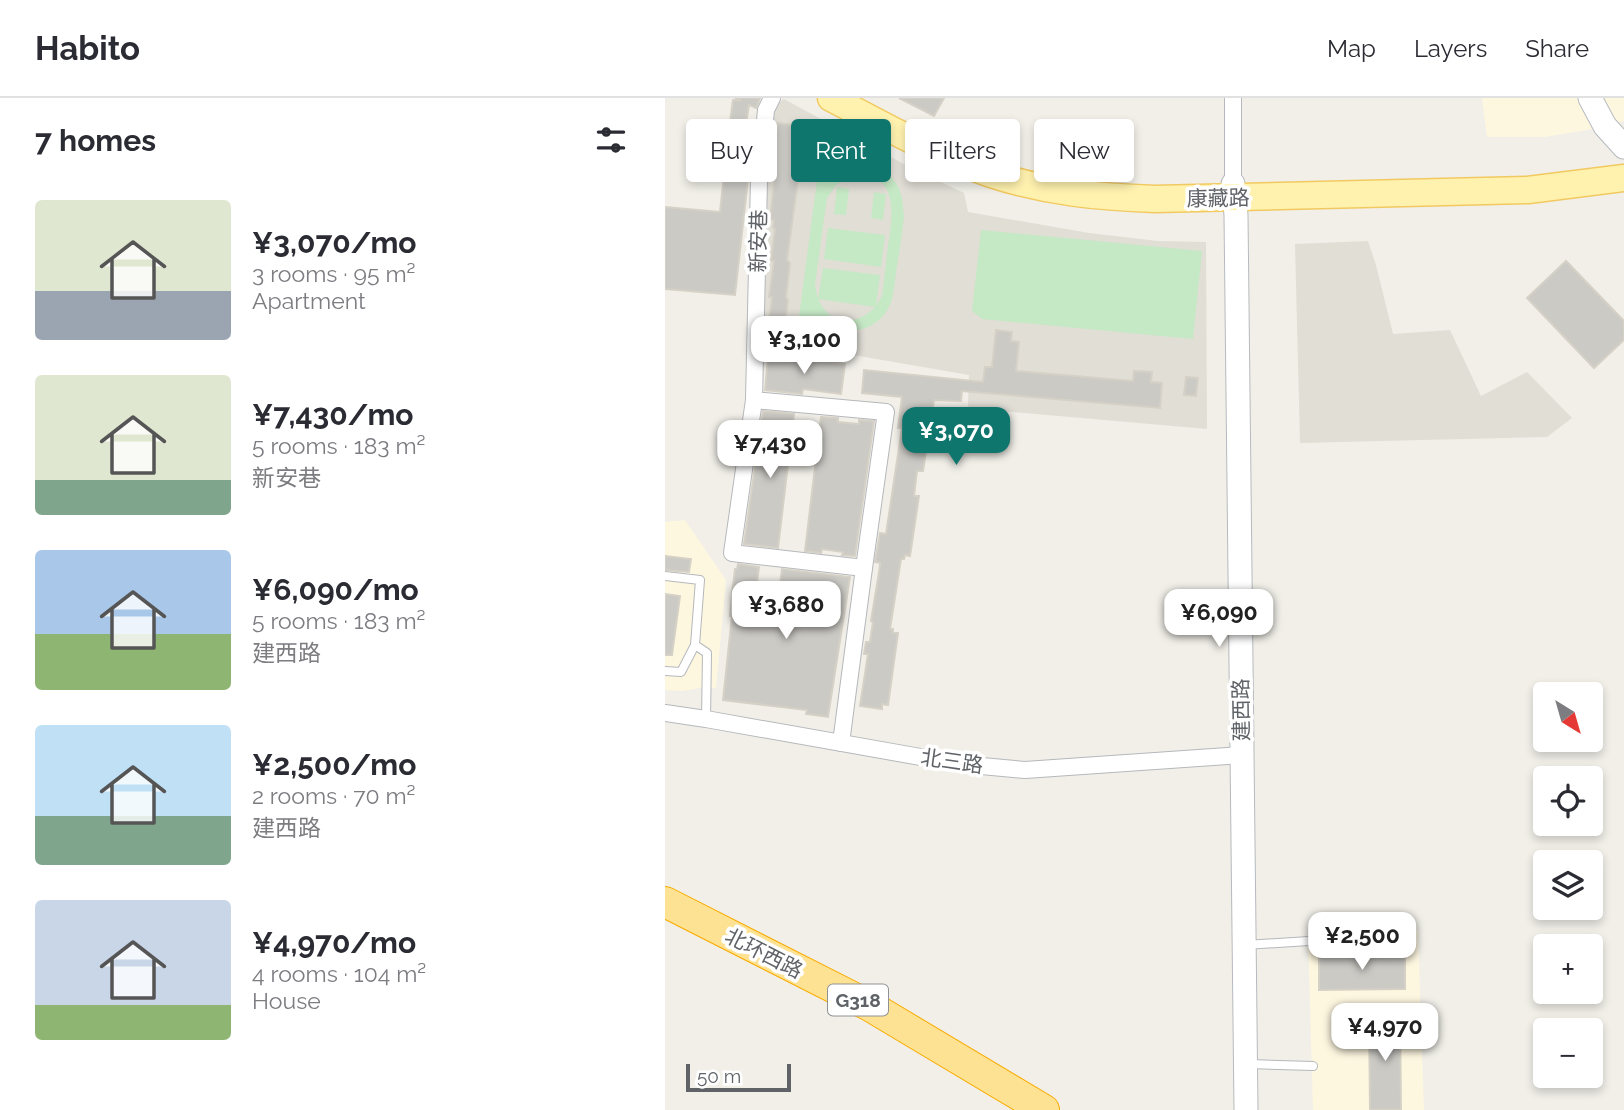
<!DOCTYPE html>
<html lang="en">
<head>
<meta charset="utf-8">
<style>
	body { margin:0; font-family:Raleway,"Noto Sans SC",sans-serif; background:#f2f2f3; color:#2b2b33; height:100vh; display:flex; flex-direction:column; font-size:26px; white-space:nowrap }
	* { box-sizing:border-box; margin:0 }
	p { font-size:23px; color:#7c7c81 }
	.icon { flex:none; width:38px; height:38px; fill:none; stroke:currentColor; stroke-width:2; stroke-linecap:round; stroke-linejoin:round }
	.map { position:relative; flex:1; overflow:hidden }
	.side { display:flex; flex-direction:column; background:#fff; width:665px }
	.side>* { flex:none }
	.hud { position:absolute; left:21px; top:21px; width:665px; height:63px; display:flex; gap:14px }
	.needle { width:46px; rotate:143deg }
	.controls { position:absolute; left:868px; top:584px; display:grid; gap:14px }
	.controls a { display:grid; place-items:center; width:70px; height:70px; border-radius:7px; background:#fff; box-shadow:0 4px 10px #0003; font-size:35px }
	.scale { position:absolute; left:21px; bottom:18px; width:105px; box-sizing:border-box; padding-left:7px; border:4px solid #5f6368; border-top:0; font-size:19px; line-height:24px; white-space:nowrap; color:#5f6368; -webkit-text-stroke:5px #fff; paint-order:stroke }
	.price { position:absolute; translate:-50% -60px; padding:0 16px; border-radius:14px; background:#fff; color:#222; font-size:23px; line-height:46px; filter:drop-shadow(0 2px 4px #0008) }
	.price::after { content:''; position:absolute; left:50%; top:42px; width:21px; height:16px; margin-left:-10px; background:inherit; clip-path:polygon(0 0,100% 0,50% 100%) }
	.price.current { background:#0f766e; color:#fff }
	ul { padding:0; list-style:none }
	li { display:flex; align-items:center; gap:21px; height:175px; padding:0 35px }
	li span { display:grid; place-items:center; flex:none; width:196px; height:140px; border-radius:7px; color:#555 }
	li>.icon { margin-inline-start:auto }
	span .icon { width:84px; height:84px; fill:#fffc; stroke-width:1 }
	li b { font-size:30px }
	h2 { display:flex; justify-content:space-between; align-items:center; height:84px; padding:0 35px; font-size:30px }
	.tag { padding:0 24px; border-radius:7px; background:#fff; box-shadow:0 4px 10px #0003; font-size:24px; line-height:63px }
	.tag.current { background:#0f766e; color:#fff }
	header { display:flex; align-items:center; gap:42px; box-sizing:border-box; height:98px; padding:0 35px; background:#fff; border-bottom:2px solid #e1e1e2 }
	header strong { font-size:33px }
	nav { display:flex; gap:38px; margin-inline-start:auto; font-size:24px }
	main { display:flex; flex:1; min-height:0 }
	.map>svg:first-child { display:block }
	.commercial { fill:#fef7e0 }
	.education { fill:#e1ded6 }
	.green { fill:#c5e8c5; fill-rule:evenodd }
	.building { fill:#cccac5; stroke:#d6d1c6; stroke-width:2 }
	.lines { fill:none; stroke-linecap:round; stroke-linejoin:round }
	.lane-casing { stroke:#b5b8bc; stroke-width:10 }
	.street-casing { stroke:#b5b8bc; stroke-width:18 }
	.secondary-casing { stroke:#b6babf; stroke-width:25 }
	.primary-casing { stroke:#f2c960; stroke-width:29 }
	.highway-casing { stroke:#f9ab00; stroke-width:32 }
	.lane { stroke:#fff; stroke-width:8 }
	.street { stroke:#fff; stroke-width:16 }
	.secondary { stroke:#fff; stroke-width:23 }
	.primary { stroke:#fff2af; stroke-width:26 }
	.highway { stroke:#fde293; stroke-width:30 }
	.labels { text-anchor:middle; dominant-baseline:central; stroke-width:7; stroke-linejoin:round; paint-order:stroke }
	.shield { fill:#fff; stroke:#8f9295; stroke-width:2 }
	.shield-label { font-size:19px; font-weight:bold; fill:#5f6368 }
	.street-label { font-size:21px; fill:#5f6368; stroke:#fff }
</style>
</head>
<body>
<header>
<strong>Habito</strong>
<nav><a>Map</a><a>Layers</a><a>Share</a></nav>
</header>
<main>
<section class="side">
<h2>7 homes<svg class="icon" aria-label="filters" viewBox="0 0 24 24"><path d="M4 7h16M4 17h16"/><circle cx="9" cy="7" r="2"/><circle cx="15" cy="17" r="2"/></svg></h2>
<ul>
<li><span style="background:linear-gradient(#dfe7d0 65%,#9aa5b1 0)"><svg class="icon" aria-label="home" viewBox="0 0 24 24"><path d="M3 11l9-7 9 7M6 9v11h12V9"/></svg></span><div><b>¥3,070/mo</b><p>3 rooms · 95 m²</p><p>Apartment</p></div></li>
<li><span style="background:linear-gradient(#dfe7d0 75%,#7fa58c 0)"><svg class="icon" aria-label="home" viewBox="0 0 24 24"><path d="M3 11l9-7 9 7M6 9v11h12V9"/></svg></span><div><b>¥7,430/mo</b><p>5 rooms · 183 m²</p><p>新安巷</p></div></li>
<li><span style="background:linear-gradient(#a9c7e8 60%,#8fb573 0)"><svg class="icon" aria-label="home" viewBox="0 0 24 24"><path d="M3 11l9-7 9 7M6 9v11h12V9"/></svg></span><div><b>¥6,090/mo</b><p>5 rooms · 183 m²</p><p>建西路</p></div></li>
<li><span style="background:linear-gradient(#bfe0f5 65%,#7fa58c 0)"><svg class="icon" aria-label="home" viewBox="0 0 24 24"><path d="M3 11l9-7 9 7M6 9v11h12V9"/></svg></span><div><b>¥2,500/mo</b><p>2 rooms · 70 m²</p><p>建西路</p></div></li>
<li><span style="background:linear-gradient(#c9d6e8 75%,#8fb573 0)"><svg class="icon" aria-label="home" viewBox="0 0 24 24"><path d="M3 11l9-7 9 7M6 9v11h12V9"/></svg></span><div><b>¥4,970/mo</b><p>4 rooms · 104 m²</p><p>House</p></div></li>
</ul>
</section>
<div class="map">
<svg width="959" height="1012" viewBox="0 0 959 1012">
	<rect width="100%" height="100%" fill="#f1efe8"/>
	<g class="commercial">
		<path d="M 817,0 L 959,0 L 959,23 L 922,32 L 879,39 L 822,39 Z"/>
		<path d="M 20,422 L 61,482 L 51,590 L 35,590 L 17,593 L 0,592 L 0,424 Z"/>
		<path d="M 753,832 L 759,1012 L 648,1012 L 643,836 Z"/>
	</g>
	<g class="education">
		<path d="M 119,1 L 248,71 L 299,95 L 303,114 L 424,135 L 493,143 L 541,144 L 542,331 L 303,310 L 304,277 L 95,241 L 102,36 L 110,8 Z"/>
		<path d="M 703,143 L 711,167 L 728,236 L 785,232 L 816,298 L 862,274 L 907,320 L 882,339 L 635,345 L 630,146 Z"/>
	</g>
	<g class="green">
		<path d="M 155,60 L 167,62 L 166,76 C 171,72 179,67 186,66 C 205,63 227,73 234,91 C 238,100 238,110 239,119 C 237,137 234,156 231,174 C 230,183 229,193 227,201 C 219,229 190,239 165,229 C 158,226 152,221 147,217 L 145,227 L 133,226 ZM 196,77 C 235,80 227,121 223,148 C 221,165 219,182 217,198 L 211,208 L 215,177 L 158,170 L 153,201 L 210,209 C 185,235 153,222 150,186 L 162,100 L 171,87 L 181,80 Z"/>
		<path d="M 172,89 L 184,91 L 181,117 L 169,116 Z"/>
		<path d="M 209,94 L 221,96 L 218,122 L 206,120 Z"/>
		<path d="M 163,130 L 220,137 L 216,169 L 159,161 Z"/>
		<path d="M 316,132 L 537,153 L 528,241 L 317,221 L 307,213 Z"/>
	</g>
	<g class="building">
		<path d="M 70,0 L 95,0 L 91,10 L 84,7 L 78,45 L 87,46 L 70,197 L 0,191 L 0,109 L 55,114 L 63,38 L 68,2 L 76,3 Z"/>
		<path d="M 234,0 L 279,0 L 269,18 Z"/>
		<path d="M 112,25 L 127,27 L 127,30 L 144,32 L 138,78 L 133,82 L 122,162 L 125,165 L 121,199 L 123,202 L 119,233 L 103,231 L 107,199 L 104,199 L 109,163 L 106,163 L 110,131 L 108,130 L 109,122 L 105,122 L 111,67 L 107,67 Z"/>
		<path d="M 901,163 L 959,223 L 959,242 L 929,270 L 862,200 Z"/>
		<path d="M 331,232 L 347,234 L 346,243 L 354,244 L 351,273 L 468,283 L 469,273 L 487,274 L 486,284 L 497,285 L 495,310 L 297,293 L 296,303 L 269,302 L 258,373 L 252,373 L 249,398 L 254,398 L 245,458 L 240,457 L 239,461 L 236,461 L 225,531 L 228,531 L 228,535 L 233,535 L 223,607 L 217,606 L 217,611 L 195,608 L 203,556 L 199,556 L 201,544 L 205,544 L 208,524 L 206,523 L 215,468 L 215,465 L 210,464 L 215,435 L 221,436 L 237,330 L 233,330 L 237,299 L 197,295 L 199,272 L 318,284 L 320,269 L 327,269 Z"/>
		<path d="M 103,259 L 146,265 L 147,261 L 180,266 L 176,296 L 138,291 L 137,296 L 100,292 Z"/>
		<path d="M 521,279 L 533,280 L 531,298 L 519,297 Z"/>
		<path d="M 98,313 L 129,316 L 113,450 L 79,446 Z"/>
		<path d="M 156,319 L 173,320 L 173,324 L 194,326 L 194,322 L 209,323 L 190,458 L 177,457 L 178,454 L 157,451 L 156,455 L 140,453 Z"/>
		<path d="M 0,458 L 26,461 L 24,474 L 0,472 Z"/>
		<path d="M 73,466 L 94,469 L 88,516 L 111,518 L 117,471 L 185,479 L 163,619 L 141,616 L 142,612 L 58,602 L 67,518 L 65,518 L 68,488 L 70,471 L 72,471 Z"/>
		<path d="M 0,496 L 15,498 L 7,557 L 0,557 Z"/>
		<path d="M 740,856 L 740,891 L 654,892 L 654,857 Z"/>
		<path d="M 735,918 L 736,1012 L 705,1012 L 704,919 Z"/>
	</g>
	<g class="lines">
		<defs>
			<g id="lane">
				<path d="M 0,478 L 35,482 L 30,547 L 42,555 L 41,621"/>
				<path d="M 0,573 L 16,574 L 30,547"/>
				<path d="M 580,847 L 644,843"/>
				<path d="M 584,966 L 648,968"/>
			</g>
			<g id="street">
				<path d="M 568,86 L 568,0"/>
				<path d="M 89,302 L 221,314 L 199,470 L 67,455 L 89,302 L 94,81 L 101,12 L 107,0"/>
				<path d="M 0,615 L 41,621 L 295,666 L 360,672 L 577,657"/>
				<path d="M 176,645 L 199,470"/>
			</g>
			<g id="secondary">
				<path d="M 925,0 L 940,28 L 959,49"/>
				<path d="M 568,86 L 571,117 L 581,1012"/>
			</g>
			<path id="primary" d="M 166,0 C 218,27 270,57 326,76 C 381,94 433,99 490,101 L 863,92 L 959,80"/>
			<path id="highway" d="M 0,804 L 205,908 L 379,1012"/>
		</defs>
		<use href="#lane" class="lane-casing"/>
		<use href="#street" class="street-casing"/>
		<use href="#secondary" class="secondary-casing"/>
		<use href="#primary" class="primary-casing"/>
		<use href="#highway" class="highway-casing"/>
		<use href="#lane" class="lane"/>
		<use href="#street" class="street"/>
		<use href="#secondary" class="secondary"/>
		<use href="#primary" class="primary"/>
		<use href="#highway" class="highway"/>
	</g>
	<g class="labels">
		<rect class="shield" x="163" y="886.5" width="60" height="31" rx="5"/>
		<g class="shield-label">
			<text x="193" y="902">G318</text>
		</g>
		<g class="street-label">
			<text transform="translate(553 100) rotate(-1)">康藏路</text>
			<text transform="translate(93 143) rotate(-89)">新安巷</text>
			<text transform="translate(576 612) rotate(-91)">建西路</text>
			<text transform="translate(287 663) rotate(8)">北三路</text>
			<text transform="translate(99 855) rotate(27)">北环西路</text>
		</g>
	</g>
</svg>
<div class="controls">
<a><svg class="needle" viewBox="-14 -14 28 28"><path d="M0-13l5 13h-10z" fill="#e53935"/><path d="M0 13l5-13h-10z" fill="#7c7c81"/></svg></a>
<a><svg class="icon" aria-label="locate" viewBox="0 0 24 24"><circle cx="12" cy="12" r="6"/><path d="M12 2v4M12 18v4M2 12h4M18 12h4"/></svg></a>
<a><svg class="icon" aria-label="layers" viewBox="0 0 24 24"><path d="M12 4l9 5-9 5-9-5zM3 14l9 5 9-5"/></svg></a>
<a>+</a>
<a>−</a>
</div>
<div class="scale">50 m</div>
<b class="price" style="left:139px;top:278px">¥3,100</b>
<b class="price current" style="left:291px;top:369px">¥3,070</b>
<b class="price" style="left:105px;top:382px">¥7,430</b>
<b class="price" style="left:121px;top:543px">¥3,680</b>
<b class="price" style="left:554px;top:551px">¥6,090</b>
<b class="price" style="left:697px;top:874px">¥2,500</b>
<b class="price" style="left:720px;top:965px">¥4,970</b>
<div class="hud">
<a class="tag">Buy</a>
<a class="tag current">Rent</a>
<a class="tag">Filters</a>
<a class="tag">New</a>
</div>
</div>
</main>
</body>
</html>
